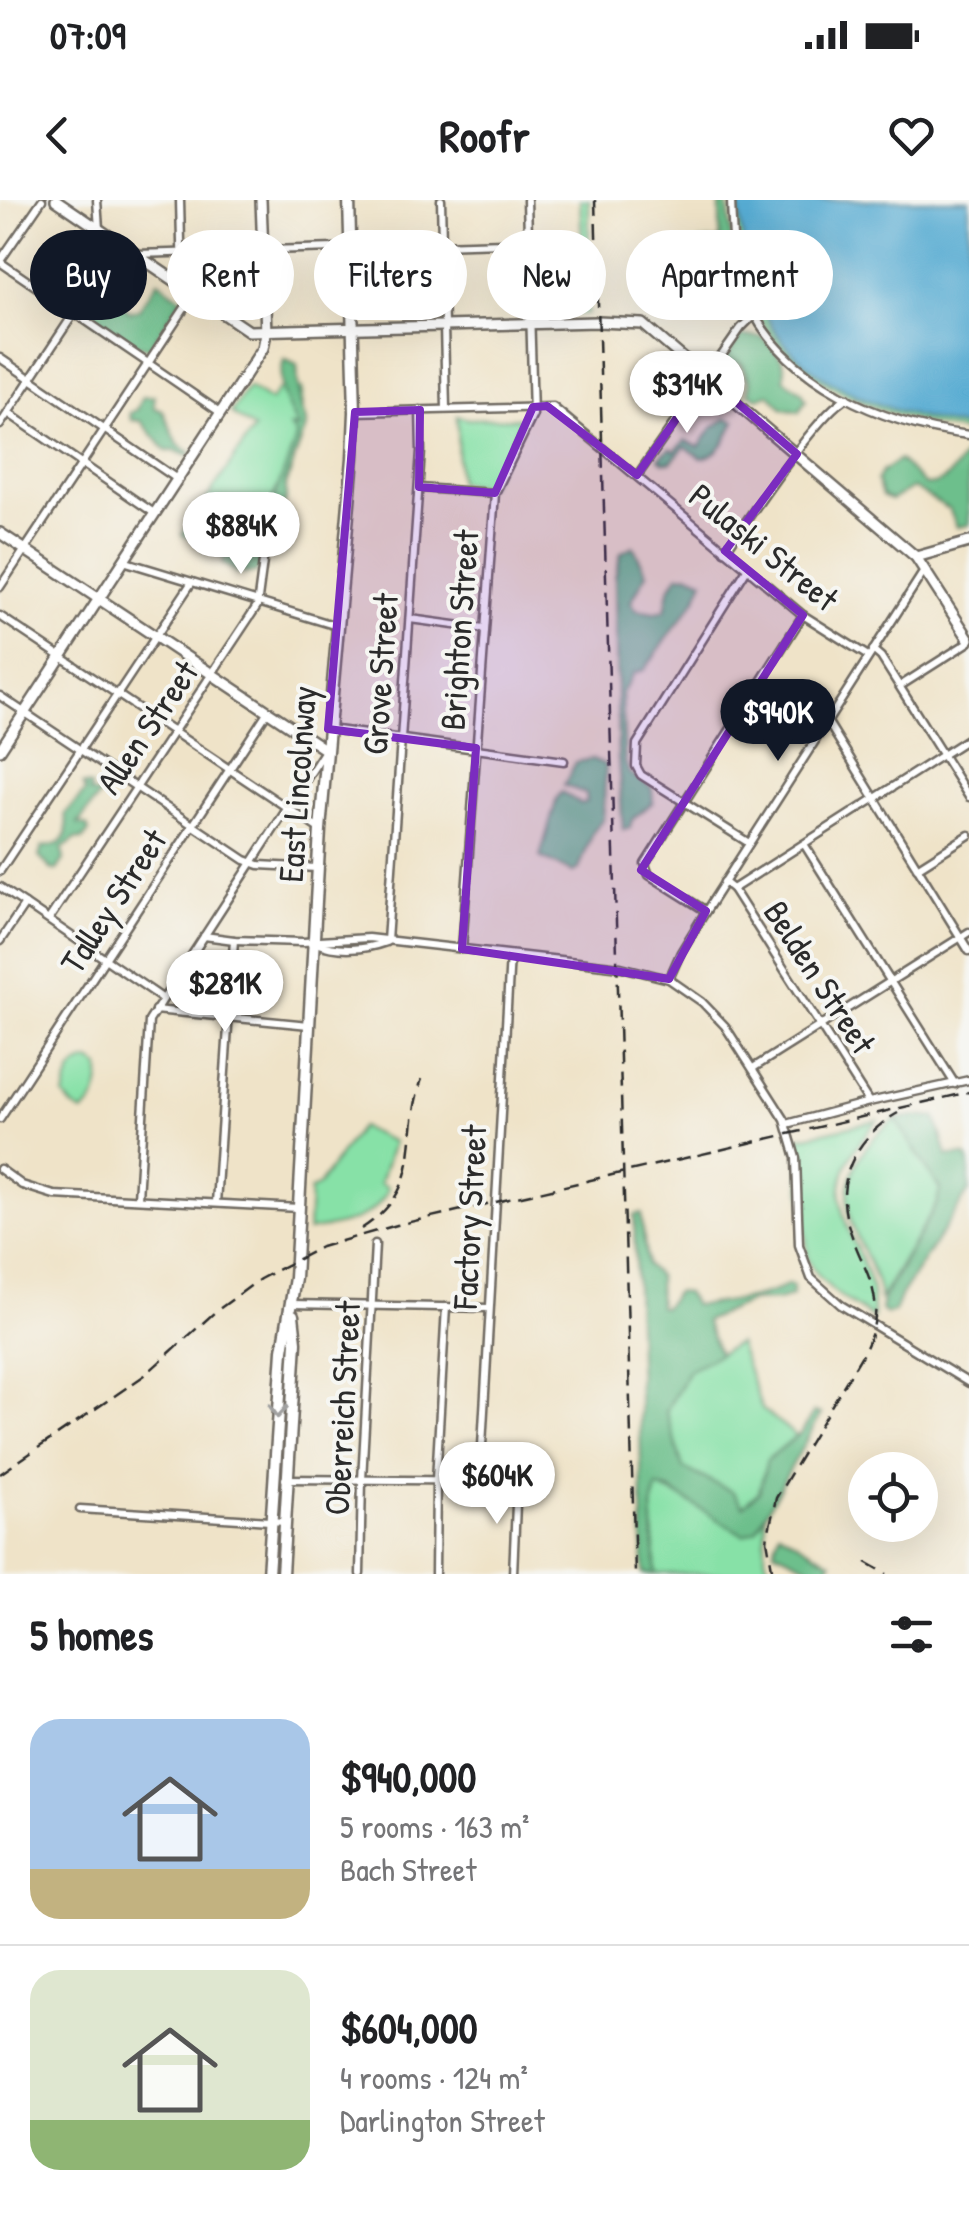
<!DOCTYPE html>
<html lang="en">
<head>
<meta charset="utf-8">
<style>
	body { margin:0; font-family:"Patrick Hand",sans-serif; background:#f6f6f6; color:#202124; height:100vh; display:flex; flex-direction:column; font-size:38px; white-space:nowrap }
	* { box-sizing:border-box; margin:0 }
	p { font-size:32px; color:#757577 }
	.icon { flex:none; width:55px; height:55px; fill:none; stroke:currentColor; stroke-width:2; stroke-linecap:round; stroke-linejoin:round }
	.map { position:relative; height:1374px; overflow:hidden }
	.side { display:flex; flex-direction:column; background:#fff; flex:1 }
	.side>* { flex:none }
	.guide { position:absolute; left:30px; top:30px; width:910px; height:90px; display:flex; gap:20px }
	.tools { position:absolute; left:848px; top:1252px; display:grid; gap:20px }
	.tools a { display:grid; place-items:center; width:90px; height:90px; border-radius:50%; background:#fff; box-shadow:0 10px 40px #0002; font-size:50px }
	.price { position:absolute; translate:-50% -85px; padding:0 22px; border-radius:35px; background:#fff; color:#222; font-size:32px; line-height:65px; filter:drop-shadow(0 2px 5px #0008) }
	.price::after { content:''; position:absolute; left:50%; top:60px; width:30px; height:22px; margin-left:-15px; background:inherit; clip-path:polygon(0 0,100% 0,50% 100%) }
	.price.active { background:#111827; color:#fff }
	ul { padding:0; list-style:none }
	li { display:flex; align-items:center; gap:30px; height:250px; padding:0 30px }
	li+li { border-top:2px solid #e0e0e0 }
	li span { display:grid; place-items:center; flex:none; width:280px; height:200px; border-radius:30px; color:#555 }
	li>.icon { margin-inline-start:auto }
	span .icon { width:120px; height:120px; fill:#fffc; stroke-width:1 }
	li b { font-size:42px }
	h2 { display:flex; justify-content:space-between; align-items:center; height:120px; padding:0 30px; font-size:42px }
	.tag { padding:0 35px; border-radius:45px; background:#fff; box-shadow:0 10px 40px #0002; font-size:35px; line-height:90px }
	.tag.active { background:#111827; color:#fff }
	.status { display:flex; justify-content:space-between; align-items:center; height:70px; padding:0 50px; background:#fff; direction:ltr }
	.status svg { height:28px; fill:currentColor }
	header { display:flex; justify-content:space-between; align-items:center; height:130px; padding:0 30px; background:#fff; font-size:45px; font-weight:700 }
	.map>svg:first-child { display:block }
	.green { fill:#87e1a7; stroke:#598669; stroke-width:2.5 }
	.forest { fill:#6dbf8c; stroke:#4c755c; stroke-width:2.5 }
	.water { fill:#56abd2; stroke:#406b7e; stroke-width:2.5 }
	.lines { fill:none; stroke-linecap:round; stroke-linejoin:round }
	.minor-casing { stroke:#706b62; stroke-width:11 }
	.tertiary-casing { stroke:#706b62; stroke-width:14 }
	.primary-casing { stroke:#706b62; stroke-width:15 }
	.minor { stroke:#fff; stroke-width:6 }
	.tertiary { stroke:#fff; stroke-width:9 }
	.primary { stroke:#fff; stroke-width:10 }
	.rail { stroke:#2b2b2b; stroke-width:2.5; stroke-dasharray:15 8; stroke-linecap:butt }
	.oneway { stroke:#a0a0a0 }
	.marked { fill:#7b2cbf; fill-opacity:0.2; stroke:#7b2cbf; stroke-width:8; stroke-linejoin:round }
	.labels { text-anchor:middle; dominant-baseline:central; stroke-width:8; stroke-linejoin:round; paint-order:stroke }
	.street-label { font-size:35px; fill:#2b2b2b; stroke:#f6f6f2 }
</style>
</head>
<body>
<div class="status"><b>07:09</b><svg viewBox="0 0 49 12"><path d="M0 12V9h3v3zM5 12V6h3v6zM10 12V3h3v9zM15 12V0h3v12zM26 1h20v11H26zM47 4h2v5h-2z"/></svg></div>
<header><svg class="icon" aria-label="back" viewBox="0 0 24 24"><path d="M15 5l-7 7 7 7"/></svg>Roofr<svg class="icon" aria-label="heart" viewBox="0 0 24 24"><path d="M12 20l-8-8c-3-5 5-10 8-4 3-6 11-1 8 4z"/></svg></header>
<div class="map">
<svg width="969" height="1374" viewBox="0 0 969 1374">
	<rect width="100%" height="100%" fill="#f6f6f2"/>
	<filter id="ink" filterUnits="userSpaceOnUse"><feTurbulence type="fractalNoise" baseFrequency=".01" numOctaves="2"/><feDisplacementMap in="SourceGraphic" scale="20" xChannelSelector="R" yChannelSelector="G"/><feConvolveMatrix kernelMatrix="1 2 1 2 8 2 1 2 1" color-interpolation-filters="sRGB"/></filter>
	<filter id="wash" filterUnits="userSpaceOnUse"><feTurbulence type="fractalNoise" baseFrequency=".0048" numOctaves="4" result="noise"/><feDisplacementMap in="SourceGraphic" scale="40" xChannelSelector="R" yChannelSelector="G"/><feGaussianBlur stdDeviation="2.25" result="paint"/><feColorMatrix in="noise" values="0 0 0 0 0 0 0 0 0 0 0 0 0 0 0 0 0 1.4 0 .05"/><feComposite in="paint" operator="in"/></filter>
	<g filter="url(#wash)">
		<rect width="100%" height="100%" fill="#efe3c8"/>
		<g class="green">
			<path d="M 580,0 L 589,0 L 588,114 L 539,115 L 537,51 L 582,47 Z"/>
			<path d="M 733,0 L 738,0 C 741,31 757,101 773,127 C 807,185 906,217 969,228 L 969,233 C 884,218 778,182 747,91 C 737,61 735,31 733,0 Z"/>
			<path d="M 248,187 L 270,201 L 279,189 L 302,189 C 303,226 294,293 264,318 L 260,358 L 182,335 L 254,229 L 231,213 Z"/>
			<path d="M 457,216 L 468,219 L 520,218 L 518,229 L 488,286 L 458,282 Z"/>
			<path d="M 90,861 L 100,867 C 101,884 98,902 83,912 L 72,906 L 64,896 C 68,879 70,864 90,861 Z"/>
			<path d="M 895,919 L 940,989 L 937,1003 L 880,1099 C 877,1072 862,1052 853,1027 C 837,983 861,944 895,919 Z"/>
			<path d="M 877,920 C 864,937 850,952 844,973 C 831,1012 858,1044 869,1079 C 873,1091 873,1105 873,1118 C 847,1101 822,1088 808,1059 L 797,938 Z"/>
			<path d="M 360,927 L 393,942 L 380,983 L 388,988 C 376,1021 339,1025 308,1031 L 310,990 L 317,987 Z"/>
			<path d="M 738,1143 L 762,1209 L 796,1236 L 767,1260 L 759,1292 L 743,1307 L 733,1292 L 683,1268 L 666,1211 L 689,1170 Z"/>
			<path d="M 657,1287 L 756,1330 L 765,1314 L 765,1356 L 770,1374 L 656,1374 L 652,1307 Z"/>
		</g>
		<g class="forest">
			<path d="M 720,0 L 727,0 L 735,68 L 744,107 L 740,108 L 730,87 L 721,88 L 721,70 L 716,58 L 702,54 L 698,49 L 700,42 L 720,40 Z"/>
			<path d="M 117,59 L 130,64 L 111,93 L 130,112 L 139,109 L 158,81 L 182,98 L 150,148 C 127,146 105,128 86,115 L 87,104 Z"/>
			<path d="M 741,136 L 762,137 C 775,151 788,159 784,179 L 802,192 L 806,201 L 799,212 L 783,209 L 769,194 L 758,198 L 749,193 L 749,182 L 741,164 L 734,162 L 726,165 L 724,162 Z"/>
			<path d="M 284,159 L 297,165 L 299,201 L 307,225 L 286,281 L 286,300 L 278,317 L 261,326 L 260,367 L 255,373 L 238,373 L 222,363 L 229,346 L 251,349 C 258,338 255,329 259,318 C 262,309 268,304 273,297 C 277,290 296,243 296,235 L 290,227 L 298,228 C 285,203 276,187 284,159 Z"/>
			<path d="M 154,196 L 155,208 L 163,211 L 178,245 L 191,253 L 188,256 L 176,251 L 166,251 L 141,221 L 132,220 L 130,213 L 137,210 L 143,197 Z"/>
			<path d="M 727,218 L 735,221 C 728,237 720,256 701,258 L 685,246 L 671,262 L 664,262 L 659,258 L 670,248 L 675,251 L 685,240 L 699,247 L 712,228 Z"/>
			<path d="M 968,251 L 969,325 L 957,327 L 949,309 L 913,288 L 891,300 L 882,296 L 877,280 L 882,272 L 899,260 L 925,285 C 950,284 954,268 968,251 Z"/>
			<path d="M 633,346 L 647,373 L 631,402 L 636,410 L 654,413 L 665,411 L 669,390 L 678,375 L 690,374 L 704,380 L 696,399 L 644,470 L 634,473 L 622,493 L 625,561 L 629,573 L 652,588 L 653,602 L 632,620 L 630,628 L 623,630 L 618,558 L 615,377 L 621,353 Z"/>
			<path d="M 592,559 L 606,565 L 603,619 L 593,632 L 579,669 L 573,672 L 540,657 L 557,598 L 562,592 L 581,604 L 587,602 L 586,594 L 564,585 L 576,562 Z"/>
			<path d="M 83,585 L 91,586 L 90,593 L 100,595 L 78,624 L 87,626 L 89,631 L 83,640 L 76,639 L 62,649 L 64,660 L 57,670 L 52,670 L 39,657 L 42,647 C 66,646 70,636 65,614 L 85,592 Z"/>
			<path d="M 914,916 L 936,918 L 947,956 L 966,956 L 969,964 L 969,991 L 901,1095 L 894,1112 L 886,1114 L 881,1110 L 883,1099 L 937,1003 L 940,989 L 895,919 Z"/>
			<path d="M 641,1013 L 647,1065 L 658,1077 L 659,1107 L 664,1107 L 675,1092 L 686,1093 L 694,1105 C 717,1104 772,1097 788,1084 L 793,1086 L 792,1096 L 780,1100 L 751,1101 L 705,1121 L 719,1154 L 689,1170 L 666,1211 L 683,1268 L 733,1292 L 743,1306 L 759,1292 L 767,1260 L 802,1232 L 814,1212 L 821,1214 L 756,1330 L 744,1335 L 669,1290 L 657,1287 L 652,1307 L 656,1374 L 644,1374 L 634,1015 Z"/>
			<path d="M 779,1331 L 831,1362 L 825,1374 L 774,1350 Z"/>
		</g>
		<path class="water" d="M 738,0 L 969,0 L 969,228 C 900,216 813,190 772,127 C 749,90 742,43 738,0 Z"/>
	</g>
	<g filter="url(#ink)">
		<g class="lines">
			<defs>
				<g id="minor">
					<path d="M 97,0 L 99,29"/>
					<path d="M 180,0 L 182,84"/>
					<path d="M 441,0 L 446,209"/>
					<path d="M 731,0 C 732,33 734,68 747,99 C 782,183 885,225 969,235"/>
					<path d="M 137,54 L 536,42"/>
					<path d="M 0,61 L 42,0"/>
					<path d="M 0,62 L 221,213"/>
					<path d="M 0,158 L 177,279"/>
					<path d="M 355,212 L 553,207 L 803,415 L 868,456"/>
					<path d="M 8,213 L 154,313"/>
					<path d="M 0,225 L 120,44"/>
					<path d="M 637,276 L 741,128 L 751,118 L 757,118"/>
					<path d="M 419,288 L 495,293"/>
					<path d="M 725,351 C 748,320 818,212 847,198"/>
					<path d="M 123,361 L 337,426"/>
					<path d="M 747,369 L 637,544 L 636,566 L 641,575 L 749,643"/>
					<path d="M 0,387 L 194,94"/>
					<path d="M 0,416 L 319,629"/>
					<path d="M 410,419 L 484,429"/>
					<path d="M 873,450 L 881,457 L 969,597"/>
					<path d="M 900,486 L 969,442"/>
					<path d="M 0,496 L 245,660 L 259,665 L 317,668"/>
					<path d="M 827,521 L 969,751"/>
					<path d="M 329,529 L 564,561"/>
					<path d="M 804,644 L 955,884"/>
					<path d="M 917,668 L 969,635"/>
					<path d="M 0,671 L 192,382"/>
					<path d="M 724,682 L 733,689 L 869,902"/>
					<path d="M 0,687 L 162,798"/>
					<path d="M 733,689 L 969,538"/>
					<path d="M 706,711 L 649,675 L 645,664 L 803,415"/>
					<path d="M 49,719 L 257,406 L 264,354"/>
					<path d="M 204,736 L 234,740 L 303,742 L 368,738 L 621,767 L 669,779 L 702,802 L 725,826 L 785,920 L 796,958 L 799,1045 L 811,1078 L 841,1105 L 969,1183"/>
					<path d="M 0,741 L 25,704"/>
					<path d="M 387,741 L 421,251 L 420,210"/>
					<path d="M 316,743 C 337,752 364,750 386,742"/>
					<path d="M 462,749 L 495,293 L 533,215 L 527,0"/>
					<path d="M 669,779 L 681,752 L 706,711 L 924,371"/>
					<path d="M 155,810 L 309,825"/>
					<path d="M 753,868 L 969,732"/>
					<path d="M 0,919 L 268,511"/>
					<path d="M 787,924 L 869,902 L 969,880"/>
					<path d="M 0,969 L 22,985 L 54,995 L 299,1008"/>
					<path d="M 138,998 L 149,821 L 324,552"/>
					<path d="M 216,1003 L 234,740"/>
					<path d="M 292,1104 L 489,1108"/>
					<path d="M 285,1279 L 517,1281 L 513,1374"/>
					<path d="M 480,1281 L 510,755"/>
					<path d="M 80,1309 L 285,1322"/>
					<path d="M 360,1374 L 362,1280 L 375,1044"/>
					<path d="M 435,1374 L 436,1280 L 446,1107"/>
				</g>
				<g id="tertiary">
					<path d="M 56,0 L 249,131 L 598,122 L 643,124 L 916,357 L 969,439"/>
					<path d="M 0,333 L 326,550"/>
					<path d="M 916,357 L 969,342"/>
					<path d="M 0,550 L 263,148 L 266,133 L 261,0"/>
				</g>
				<g id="primary">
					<path d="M 268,1374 L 283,1150 L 295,1078 L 320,630 L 353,258 L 355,212 L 349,0"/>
					<path d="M 282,1374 L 296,1142 L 293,1115"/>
				</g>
			</defs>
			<use href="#minor" class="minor-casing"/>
			<use href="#tertiary" class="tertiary-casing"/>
			<use href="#primary" class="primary-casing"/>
			<use href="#minor" class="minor"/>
			<use href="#tertiary" class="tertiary"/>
			<use href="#primary" class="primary"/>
			<g class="rail">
				<path d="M 595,0 L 635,1374"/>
				<path d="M 361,1029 C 428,986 400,940 422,879"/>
				<path d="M 0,1274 L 145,1175 L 215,1112 L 260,1079 L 321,1047 L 397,1025 L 969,892"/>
				<path d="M 866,1362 L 887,1374"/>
				<path d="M 773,1374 L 767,1340 L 776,1298 L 865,1150 C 891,1095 862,1073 848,1024 C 834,978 858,935 898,913"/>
			</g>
		</g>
		<defs><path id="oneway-chevron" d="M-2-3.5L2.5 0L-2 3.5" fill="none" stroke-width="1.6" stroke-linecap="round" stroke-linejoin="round" transform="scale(2.5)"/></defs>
		<use class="oneway" href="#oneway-chevron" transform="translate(278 1211) rotate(94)"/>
	</g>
	<path class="marked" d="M 706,176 L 797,254 L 725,351 L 803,415 L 641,670 L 706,711 L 669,779 L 462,749 L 476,548 L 328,529 L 355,212 L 420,210 L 419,287 L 495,293 L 533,207 L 547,206 L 637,275 Z"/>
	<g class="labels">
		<g class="street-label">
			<text transform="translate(764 347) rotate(39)">Pulaski Street</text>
			<text transform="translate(459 430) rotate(-86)">Brighton Street</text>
			<text transform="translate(380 474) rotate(-86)">Grove Street</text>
			<text transform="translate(147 527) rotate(-56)">Allen Street</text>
			<text transform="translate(297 584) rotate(-86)">East Lincolnway</text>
			<text transform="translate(113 701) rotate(-57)">Talley Street</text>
			<text transform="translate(820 777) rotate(57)">Belden Street</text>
			<text transform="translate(469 1017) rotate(-87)">Factory Street</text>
			<text transform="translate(342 1208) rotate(-87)">Oberreich Street</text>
		</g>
	</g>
</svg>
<div class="tools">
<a><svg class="icon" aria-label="locate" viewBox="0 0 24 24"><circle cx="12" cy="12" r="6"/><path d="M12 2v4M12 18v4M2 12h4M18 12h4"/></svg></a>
</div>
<b class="price" style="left:687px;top:236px">$314K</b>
<b class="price" style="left:241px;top:377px">$884K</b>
<b class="price active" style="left:778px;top:564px">$940K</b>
<b class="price" style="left:225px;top:835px">$281K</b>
<b class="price" style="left:497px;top:1327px">$604K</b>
<div class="guide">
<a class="tag active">Buy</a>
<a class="tag">Rent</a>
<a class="tag">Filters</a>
<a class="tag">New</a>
<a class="tag">Apartment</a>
</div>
</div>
<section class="side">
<h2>5 homes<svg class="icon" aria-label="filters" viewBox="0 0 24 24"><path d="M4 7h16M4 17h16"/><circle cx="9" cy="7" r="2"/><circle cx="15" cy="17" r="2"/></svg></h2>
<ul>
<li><span style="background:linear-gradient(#a9c7e8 75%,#c2b280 0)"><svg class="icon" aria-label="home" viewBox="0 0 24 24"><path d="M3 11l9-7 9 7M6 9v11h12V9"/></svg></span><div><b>$940,000</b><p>5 rooms · 163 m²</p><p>Bach Street</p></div></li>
<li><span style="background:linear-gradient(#dfe7d0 75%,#8fb573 0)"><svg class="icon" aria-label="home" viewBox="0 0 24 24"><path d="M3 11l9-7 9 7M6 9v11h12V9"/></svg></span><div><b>$604,000</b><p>4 rooms · 124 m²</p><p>Darlington Street</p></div></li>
</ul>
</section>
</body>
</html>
